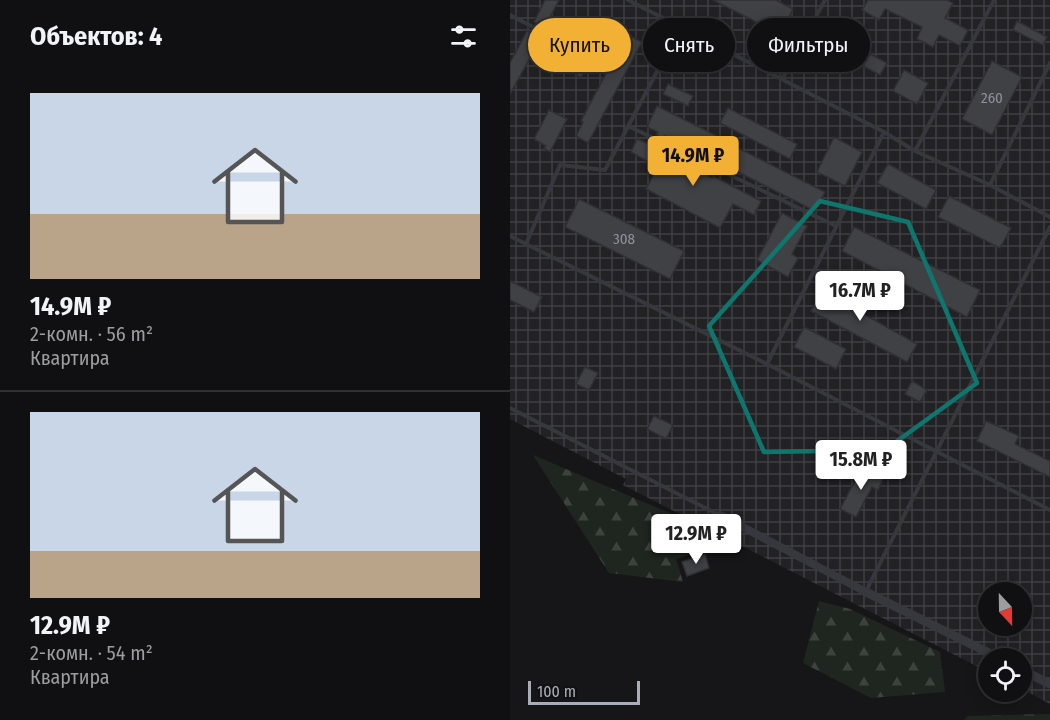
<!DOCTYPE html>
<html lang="ru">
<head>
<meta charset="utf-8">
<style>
	body { margin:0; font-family:"Fira Sans Condensed",sans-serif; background:#1e1e20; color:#f1f3f6; height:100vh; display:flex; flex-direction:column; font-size:22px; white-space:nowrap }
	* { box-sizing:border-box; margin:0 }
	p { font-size:20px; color:#9c9d9f }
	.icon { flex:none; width:33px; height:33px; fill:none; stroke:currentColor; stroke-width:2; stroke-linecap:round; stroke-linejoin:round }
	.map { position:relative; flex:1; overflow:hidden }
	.sheet { display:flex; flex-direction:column; background:#101012; width:510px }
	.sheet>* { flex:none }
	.banner { position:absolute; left:18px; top:18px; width:432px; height:54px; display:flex; gap:12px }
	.needle { width:39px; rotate:158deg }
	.tools { position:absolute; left:468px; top:582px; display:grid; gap:12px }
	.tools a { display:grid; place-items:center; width:54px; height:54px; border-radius:50%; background:#101012; box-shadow:0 3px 15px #0003,0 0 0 2px #303032; font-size:30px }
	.scale { position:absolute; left:18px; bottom:15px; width:112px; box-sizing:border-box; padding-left:6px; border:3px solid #a8adb8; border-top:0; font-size:16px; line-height:21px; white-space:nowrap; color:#a8adb8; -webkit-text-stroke:4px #111113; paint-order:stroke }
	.price { position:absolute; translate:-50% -51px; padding:0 14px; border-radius:6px; background:#fff; color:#222; font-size:20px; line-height:39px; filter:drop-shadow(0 2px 3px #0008) }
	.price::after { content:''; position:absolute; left:50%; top:36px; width:18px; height:14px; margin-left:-9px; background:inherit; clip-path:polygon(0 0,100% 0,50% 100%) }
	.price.current { background:#f2b134; color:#111 }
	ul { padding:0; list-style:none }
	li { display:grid; align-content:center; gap:12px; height:318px; padding:0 30px }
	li+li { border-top:2px solid #303032 }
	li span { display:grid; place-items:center; height:186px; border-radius:0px; color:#555 }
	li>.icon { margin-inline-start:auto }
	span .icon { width:108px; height:108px; fill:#fffc; stroke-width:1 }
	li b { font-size:26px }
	h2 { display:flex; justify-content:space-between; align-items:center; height:72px; padding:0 30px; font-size:26px }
	.pill { padding:0 21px; border-radius:27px; background:#101012; box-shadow:0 3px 15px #0003,0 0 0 2px #303032; font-size:21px; line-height:54px }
	.pill.current { background:#f2b134; color:#111 }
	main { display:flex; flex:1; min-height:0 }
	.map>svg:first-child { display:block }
	.industrial { fill:url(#industrial-grid); fill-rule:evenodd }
	.forest { fill:url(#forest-firs) }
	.building { fill:#404145; stroke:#303034; stroke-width:1.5 }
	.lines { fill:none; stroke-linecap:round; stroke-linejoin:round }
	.service { stroke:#37383d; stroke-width:4 }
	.minor { stroke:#37383d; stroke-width:8 }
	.tertiary { stroke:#37383d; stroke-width:9 }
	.marked { fill:none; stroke:#0f766e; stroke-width:4.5; stroke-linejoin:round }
	.labels { text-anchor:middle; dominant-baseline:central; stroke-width:4.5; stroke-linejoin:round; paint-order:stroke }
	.number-label { font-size:15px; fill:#8e929b }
</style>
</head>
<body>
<main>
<section class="sheet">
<h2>Объектов: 4<svg class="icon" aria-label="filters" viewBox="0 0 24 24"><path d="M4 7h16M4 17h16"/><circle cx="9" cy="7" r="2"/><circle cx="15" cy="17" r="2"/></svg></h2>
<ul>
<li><span style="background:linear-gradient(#c9d6e8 65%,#b9a48a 0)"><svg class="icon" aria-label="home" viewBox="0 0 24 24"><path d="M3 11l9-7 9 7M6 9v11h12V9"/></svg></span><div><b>14.9M ₽</b><p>2-комн. · 56 m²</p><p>Квартира</p></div></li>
<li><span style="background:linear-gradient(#c9d6e8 75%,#b9a48a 0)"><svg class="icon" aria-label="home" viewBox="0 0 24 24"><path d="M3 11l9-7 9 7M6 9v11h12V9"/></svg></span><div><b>12.9M ₽</b><p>2-комн. · 54 m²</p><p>Квартира</p></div></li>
</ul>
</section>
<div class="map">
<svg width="540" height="720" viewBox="0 0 540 720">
	<defs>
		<pattern id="industrial-grid" width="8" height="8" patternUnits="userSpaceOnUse" patternTransform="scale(1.5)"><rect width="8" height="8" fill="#222225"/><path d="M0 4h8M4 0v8" fill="none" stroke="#3f3f43"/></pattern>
		<pattern id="forest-firs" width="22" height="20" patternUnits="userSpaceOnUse" patternTransform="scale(1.5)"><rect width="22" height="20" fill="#1e261f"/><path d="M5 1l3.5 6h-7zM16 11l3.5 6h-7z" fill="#3c433d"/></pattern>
	</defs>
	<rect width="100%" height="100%" fill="#161618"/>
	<path class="industrial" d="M 0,0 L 540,0 L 540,704 L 512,689 L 512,658 L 478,658 L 478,672 L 113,485 L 116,479 L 0,419 ZM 478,592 L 512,592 L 512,626 L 478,626 Z"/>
	<g class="forest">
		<path d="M 23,455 L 209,534 L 202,548 L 166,559 L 173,582 L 99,573 Z"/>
		<path d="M 309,601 L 340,609 L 430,652 L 435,692 L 361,698 L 293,663 Z"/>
		<path d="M 540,714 L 540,720 L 454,720 L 458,716 Z"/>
	</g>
	<g class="building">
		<path d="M 35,0 L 49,0 L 35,27 L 24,22 Z"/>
		<path d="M 203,0 L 266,0 L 283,9 L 270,34 Z"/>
		<path d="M 358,0 L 437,0 L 443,3 L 435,18 L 458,30 L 450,46 L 429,35 L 423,47 L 407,39 L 412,27 L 375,9 L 369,20 L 352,10 Z"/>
		<path d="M 84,18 L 98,25 L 71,77 L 58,70 Z"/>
		<path d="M 507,21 L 537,37 L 533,45 L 503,30 Z"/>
		<path d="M 313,29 L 337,42 L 328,60 L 304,46 Z"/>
		<path d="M 17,31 L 31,38 L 0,94 L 0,63 Z"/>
		<path d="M 117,34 L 132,42 L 78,143 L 66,136 L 73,122 L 71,121 Z"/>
		<path d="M 360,54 L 377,63 L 370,75 L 353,66 Z"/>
		<path d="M 482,61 L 512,77 L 482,135 L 452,119 Z"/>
		<path d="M 394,70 L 418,83 L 407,104 L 383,91 Z"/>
		<path d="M 158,84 L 183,96 L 178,106 L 153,94 Z"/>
		<path d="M 147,106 L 215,140 L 204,161 L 155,136 L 154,139 L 146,135 L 148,132 L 137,127 Z"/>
		<path d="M 218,108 L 287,144 L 280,159 L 210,123 Z"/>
		<path d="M 39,110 L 57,119 L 40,152 L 34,148 L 36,146 L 24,139 Z"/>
		<path d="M 324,137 L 352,152 L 335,186 L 307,172 Z"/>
		<path d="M 127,139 L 141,145 L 143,142 L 148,145 L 146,148 L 202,178 L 203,176 L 251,201 L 244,215 L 223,204 L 210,228 L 136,189 L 148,167 L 121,152 Z"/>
		<path d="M 228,148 L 315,192 L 305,211 L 218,167 Z"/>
		<path d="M 378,164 L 426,190 L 416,209 L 367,183 Z"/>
		<path d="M 439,196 L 501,228 L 490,248 L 428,217 Z"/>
		<path d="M 69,199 L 174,251 L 160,279 L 55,227 Z"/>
		<path d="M 272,213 L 297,226 L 282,254 L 288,258 L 278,277 L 247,260 Z"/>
		<path d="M 344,227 L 470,290 L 457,317 L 332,251 Z"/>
		<path d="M 0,281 L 32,297 L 24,312 L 0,300 Z"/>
		<path d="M 316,283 L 353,302 L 348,311 L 407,344 L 397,362 L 301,311 Z"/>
		<path d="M 294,327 L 336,349 L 326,369 L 284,347 Z"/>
		<path d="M 75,367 L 88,373 L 79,390 L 66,384 Z"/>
		<path d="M 402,381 L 417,390 L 410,402 L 395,394 Z"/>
		<path d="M 144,416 L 163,425 L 156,439 L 137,429 Z"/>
		<path d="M 476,421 L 509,436 L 505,444 L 540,461 L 540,477 L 467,441 Z"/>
		<path d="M 353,466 L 374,477 L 368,490 L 362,487 L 346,517 L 330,509 Z"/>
		<path d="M 195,554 L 199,568 L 177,576 L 172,562 Z"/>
	</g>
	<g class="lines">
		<g class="service">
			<path d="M 118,0 L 374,132 L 405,151 L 480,185 L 540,217"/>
			<path d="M 0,15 L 29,30"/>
			<path d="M 272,79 L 315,0"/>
			<path d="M 118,126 L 326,226"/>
			<path d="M 405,151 L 484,0"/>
			<path d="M 480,185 L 540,63"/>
			<path d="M 0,236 L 257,364 L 540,510"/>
			<path d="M 16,244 L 50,165 L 95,170 L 170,28"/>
			<path d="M 257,364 L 374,132"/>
			<path d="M 0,408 L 209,515"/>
			<path d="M 356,591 L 540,227"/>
		</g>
		<path class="minor" d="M 210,515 L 356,592"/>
		<g class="tertiary">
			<path d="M 356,592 L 489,658"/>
			<path d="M 512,670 L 540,684"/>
		</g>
	</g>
	<path class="marked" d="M 310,201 L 398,222 L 467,383 L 375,450 L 254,452 L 199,326 Z"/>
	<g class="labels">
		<g class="number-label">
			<text x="482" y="98">260</text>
			<text x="114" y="239">308</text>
		</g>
	</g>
</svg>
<div class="tools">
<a><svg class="needle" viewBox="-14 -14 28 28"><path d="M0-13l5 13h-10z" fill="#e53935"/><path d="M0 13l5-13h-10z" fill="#9c9d9f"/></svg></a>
<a><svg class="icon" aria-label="locate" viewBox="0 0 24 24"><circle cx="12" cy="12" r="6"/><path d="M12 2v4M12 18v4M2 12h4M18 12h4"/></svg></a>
</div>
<div class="scale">100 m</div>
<b class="price current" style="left:183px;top:187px">14.9M ₽</b>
<b class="price" style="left:350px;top:322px">16.7M ₽</b>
<b class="price" style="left:351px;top:491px">15.8M ₽</b>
<b class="price" style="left:186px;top:565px">12.9M ₽</b>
<div class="banner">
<a class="pill current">Купить</a>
<a class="pill">Снять</a>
<a class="pill">Фильтры</a>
</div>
</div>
</main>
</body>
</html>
